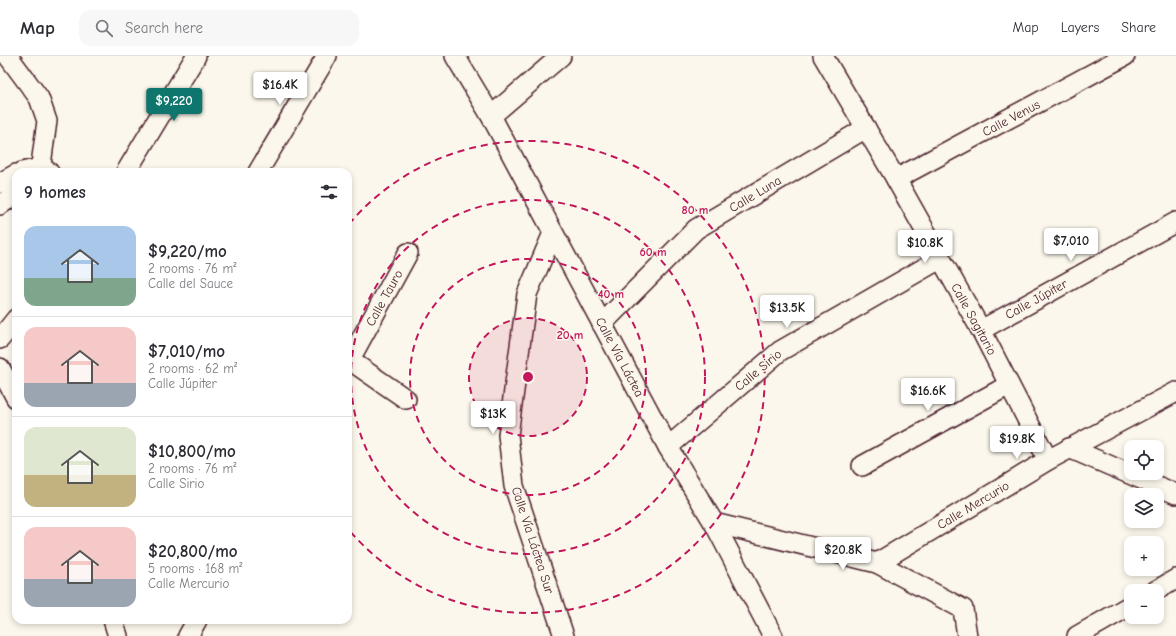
<!DOCTYPE html>
<html lang="en">
<head>
<meta charset="utf-8">
<style>
	body { margin:0; font-family:"Comic Neue",sans-serif; background:#f7f7f7; color:#2b2b33; height:100vh; display:flex; flex-direction:column; font-size:15px; white-space:nowrap }
	* { box-sizing:border-box; margin:0 }
	p { font-size:13px; color:#7c7c81 }
	.icon { flex:none; width:22px; height:22px; fill:none; stroke:currentColor; stroke-width:2; stroke-linecap:round; stroke-linejoin:round }
	.map { position:relative; flex:1; overflow:hidden }
	.sheet { position:absolute; left:12px; top:112px; width:340px; height:456px; display:flex; flex-direction:column; background:#fff; border-radius:12px; box-shadow:0 2px 6px #0003 }
	.sheet>* { flex:none }
	.fabs { position:absolute; left:1124px; top:384px; display:grid; gap:8px }
	.fabs a { display:grid; place-items:center; width:40px; height:40px; border-radius:8px; background:#fff; box-shadow:0 2px 6px #0003; font-size:20px }
	.price { position:absolute; translate:-50% -34px; padding:0 9px; border-radius:4px; background:#fff; color:#222; font-size:13px; line-height:26px; filter:drop-shadow(0 1px 2px #0008) }
	.price::after { content:''; position:absolute; left:50%; top:24px; width:12px; height:9px; margin-left:-6px; background:inherit; clip-path:polygon(0 0,100% 0,50% 100%) }
	.price.selected { background:#0f766e; color:#fff }
	ul { padding:0; list-style:none }
	li { display:flex; align-items:center; gap:12px; height:100px; padding:0 12px }
	li+li { border-top:1px solid #e1e1e2 }
	li span { display:grid; place-items:center; flex:none; width:112px; height:80px; border-radius:12px; color:#555 }
	li>.icon { margin-inline-start:auto }
	span .icon { width:48px; height:48px; fill:#fffc; stroke-width:1 }
	li b { font-size:17px }
	h2 { display:flex; justify-content:space-between; align-items:center; height:48px; padding:0 12px; font-size:17px }
	header { display:flex; align-items:center; gap:24px; box-sizing:border-box; height:56px; padding:0 20px; background:#fff; border-bottom:1px solid #e1e1e2 }
	header strong { font-size:19px }
	nav { display:flex; gap:22px; margin-inline-start:auto; font-size:14px }
	.search { width:280px; height:36px; background:#f7f7f7; display:flex; align-items:center; gap:10px; box-sizing:border-box; padding:0 14px; border-radius:12px; color:#7c7c81; font-size:15px }
	.map>svg:first-child { display:block }
	.lines { fill:none; stroke-linecap:round; stroke-linejoin:round }
	.minor-casing { stroke:#4a1f2b; stroke-width:22 }
	.minor { stroke:#fbf7ec; stroke-width:19 }
	.ring { fill:none; stroke:#c2185b; stroke-width:2; stroke-dasharray:7 5 }
	.labels { text-anchor:middle; dominant-baseline:central; stroke-width:3; stroke-linejoin:round; paint-order:stroke }
	.street-label { font-size:13px; fill:#4a1f2b; stroke:#fbf7ec }
	.centre { fill:#c2185b; stroke:#fbf7ec; stroke-width:2 }
	.ring-label { font-size:12px; text-anchor:middle; font-weight:bold; fill:#c2185b; stroke:#fbf7ec; stroke-width:3; stroke-linejoin:round; paint-order:stroke }
</style>
</head>
<body>
<header>
<strong>Map</strong>
<div class="search"><svg class="icon" aria-label="search" viewBox="0 0 24 24"><circle cx="10" cy="10" r="6"/><path d="M15 15l6 6"/></svg>Search here</div>
<nav><a>Map</a><a>Layers</a><a>Share</a></nav>
</header>
<div class="map">
<svg width="1176" height="580" viewBox="0 0 1176 580">
	<rect width="100%" height="100%" fill="#fbf7ec"/>
	<filter id="ink" filterUnits="userSpaceOnUse"><feTurbulence type="fractalNoise" baseFrequency=".025" numOctaves="2"/><feDisplacementMap in="SourceGraphic" scale="8" xChannelSelector="R" yChannelSelector="G"/><feConvolveMatrix kernelMatrix="1 2 1 2 8 2 1 2 1" color-interpolation-filters="sRGB"/></filter>
	<g filter="url(#ink)">
		<g class="lines">
			<defs>
				<g id="minor">
					<path d="M 8,0 L 39,42 L 47,65 L 40,116"/>
					<path d="M 455,0 L 491,60 L 668,391 L 714,467 L 773,580"/>
					<path d="M 823,0 L 896,123 L 981,274 L 1048,404"/>
					<path d="M 491,60 L 561,0"/>
					<path d="M 22,116 L 40,112 L 49,116"/>
					<path d="M 126,116 L 196,0"/>
					<path d="M 258,116 L 327,0"/>
					<path d="M 896,123 L 1125,0"/>
					<path d="M 0,127 L 16,118"/>
					<path d="M 0,149 L 16,138"/>
					<path d="M 553,177 L 527,238 L 508,379 L 514,430 L 564,580"/>
					<path d="M 602,268 L 696,173 L 866,72"/>
					<path d="M 981,274 L 1176,166"/>
					<path d="M 0,283 L 16,263"/>
					<path d="M 348,303 L 406,343"/>
					<path d="M 348,307 L 408,197"/>
					<path d="M 0,312 L 16,342"/>
					<path d="M 668,391 L 780,295 L 940,203"/>
					<path d="M 1069,392 L 1176,438"/>
					<path d="M 862,410 L 1009,329"/>
					<path d="M 714,467 L 877,507 L 963,553 L 967,580"/>
					<path d="M 877,507 L 1048,404 L 1176,336"/>
					<path d="M 1155,535 L 1176,523"/>
					<path d="M 113,564 L 118,580"/>
					<path d="M 188,580 L 197,564"/>
					<path d="M 1077,580 L 1131,549"/>
				</g>
			</defs>
			<use href="#minor" class="minor-casing"/>
			<use href="#minor" class="minor"/>
		</g>
	</g>
	<circle cx="528" cy="321" r="59" fill="#c2185b" fill-opacity=".12"/>
	<g class="ring">
		<circle cx="528" cy="321" r="59"/>
		<circle cx="528" cy="321" r="118"/>
		<circle cx="528" cy="321" r="177"/>
		<path d="M349 168A236 236 0 1 1 349 474"/>
	</g>
	<g class="labels">
		<g class="street-label">
			<text transform="translate(1011 62) rotate(-28)">Calle Venus</text>
			<text transform="translate(755 138) rotate(-31)">Calle Luna</text>
			<text transform="translate(384 242) rotate(-61)">Calle Tauro</text>
			<text transform="translate(1036 243) rotate(-29)">Calle Júpiter</text>
			<text transform="translate(974 263) rotate(61)">Calle Sagitario</text>
			<text transform="translate(620 301) rotate(62)">Calle Vía Láctea</text>
			<text transform="translate(758 314) rotate(-40)">Calle Sirio</text>
			<text transform="translate(973 449) rotate(-31)">Calle Mercurio</text>
			<text transform="translate(533 484) rotate(72)">Calle Vía Láctea Sur</text>
		</g>
	</g>
	<circle cx="528" cy="321" r="6" class="centre"/>
	<g class="ring-label">
		<text x="695" y="158">80 m</text>
		<text x="653" y="200">60 m</text>
		<text x="611" y="242">40 m</text>
		<text x="570" y="283">20 m</text>
	</g>
</svg>
<div class="fabs">
<a><svg class="icon" aria-label="locate" viewBox="0 0 24 24"><circle cx="12" cy="12" r="6"/><path d="M12 2v4M12 18v4M2 12h4M18 12h4"/></svg></a>
<a><svg class="icon" aria-label="layers" viewBox="0 0 24 24"><path d="M12 4l9 5-9 5-9-5zM3 14l9 5 9-5"/></svg></a>
<a>+</a>
<a>−</a>
</div>
<b class="price" style="left:280px;top:50px">$16.4K</b>
<b class="price selected" style="left:174px;top:66px">$9,220</b>
<b class="price" style="left:1071px;top:206px">$7,010</b>
<b class="price" style="left:925px;top:208px">$10.8K</b>
<b class="price" style="left:787px;top:273px">$13.5K</b>
<b class="price" style="left:928px;top:356px">$16.6K</b>
<b class="price" style="left:493px;top:379px">$13K</b>
<b class="price" style="left:1017px;top:404px">$19.8K</b>
<b class="price" style="left:843px;top:515px">$20.8K</b>
<section class="sheet">
<h2>9 homes<svg class="icon" aria-label="filters" viewBox="0 0 24 24"><path d="M4 7h16M4 17h16"/><circle cx="9" cy="7" r="2"/><circle cx="15" cy="17" r="2"/></svg></h2>
<ul>
<li><span style="background:linear-gradient(#a9c7e8 65%,#7fa58c 0)"><svg class="icon" aria-label="home" viewBox="0 0 24 24"><path d="M3 11l9-7 9 7M6 9v11h12V9"/></svg></span><div><b>$9,220/mo</b><p>2 rooms · 76 m²</p><p>Calle del Sauce</p></div></li>
<li><span style="background:linear-gradient(#f6c9c9 70%,#9aa5b1 0)"><svg class="icon" aria-label="home" viewBox="0 0 24 24"><path d="M3 11l9-7 9 7M6 9v11h12V9"/></svg></span><div><b>$7,010/mo</b><p>2 rooms · 62 m²</p><p>Calle Júpiter</p></div></li>
<li><span style="background:linear-gradient(#dfe7d0 60%,#c2b280 0)"><svg class="icon" aria-label="home" viewBox="0 0 24 24"><path d="M3 11l9-7 9 7M6 9v11h12V9"/></svg></span><div><b>$10,800/mo</b><p>2 rooms · 76 m²</p><p>Calle Sirio</p></div></li>
<li><span style="background:linear-gradient(#f6c9c9 65%,#9aa5b1 0)"><svg class="icon" aria-label="home" viewBox="0 0 24 24"><path d="M3 11l9-7 9 7M6 9v11h12V9"/></svg></span><div><b>$20,800/mo</b><p>5 rooms · 168 m²</p><p>Calle Mercurio</p></div></li>
</ul>
</section>
</div>
</body>
</html>
